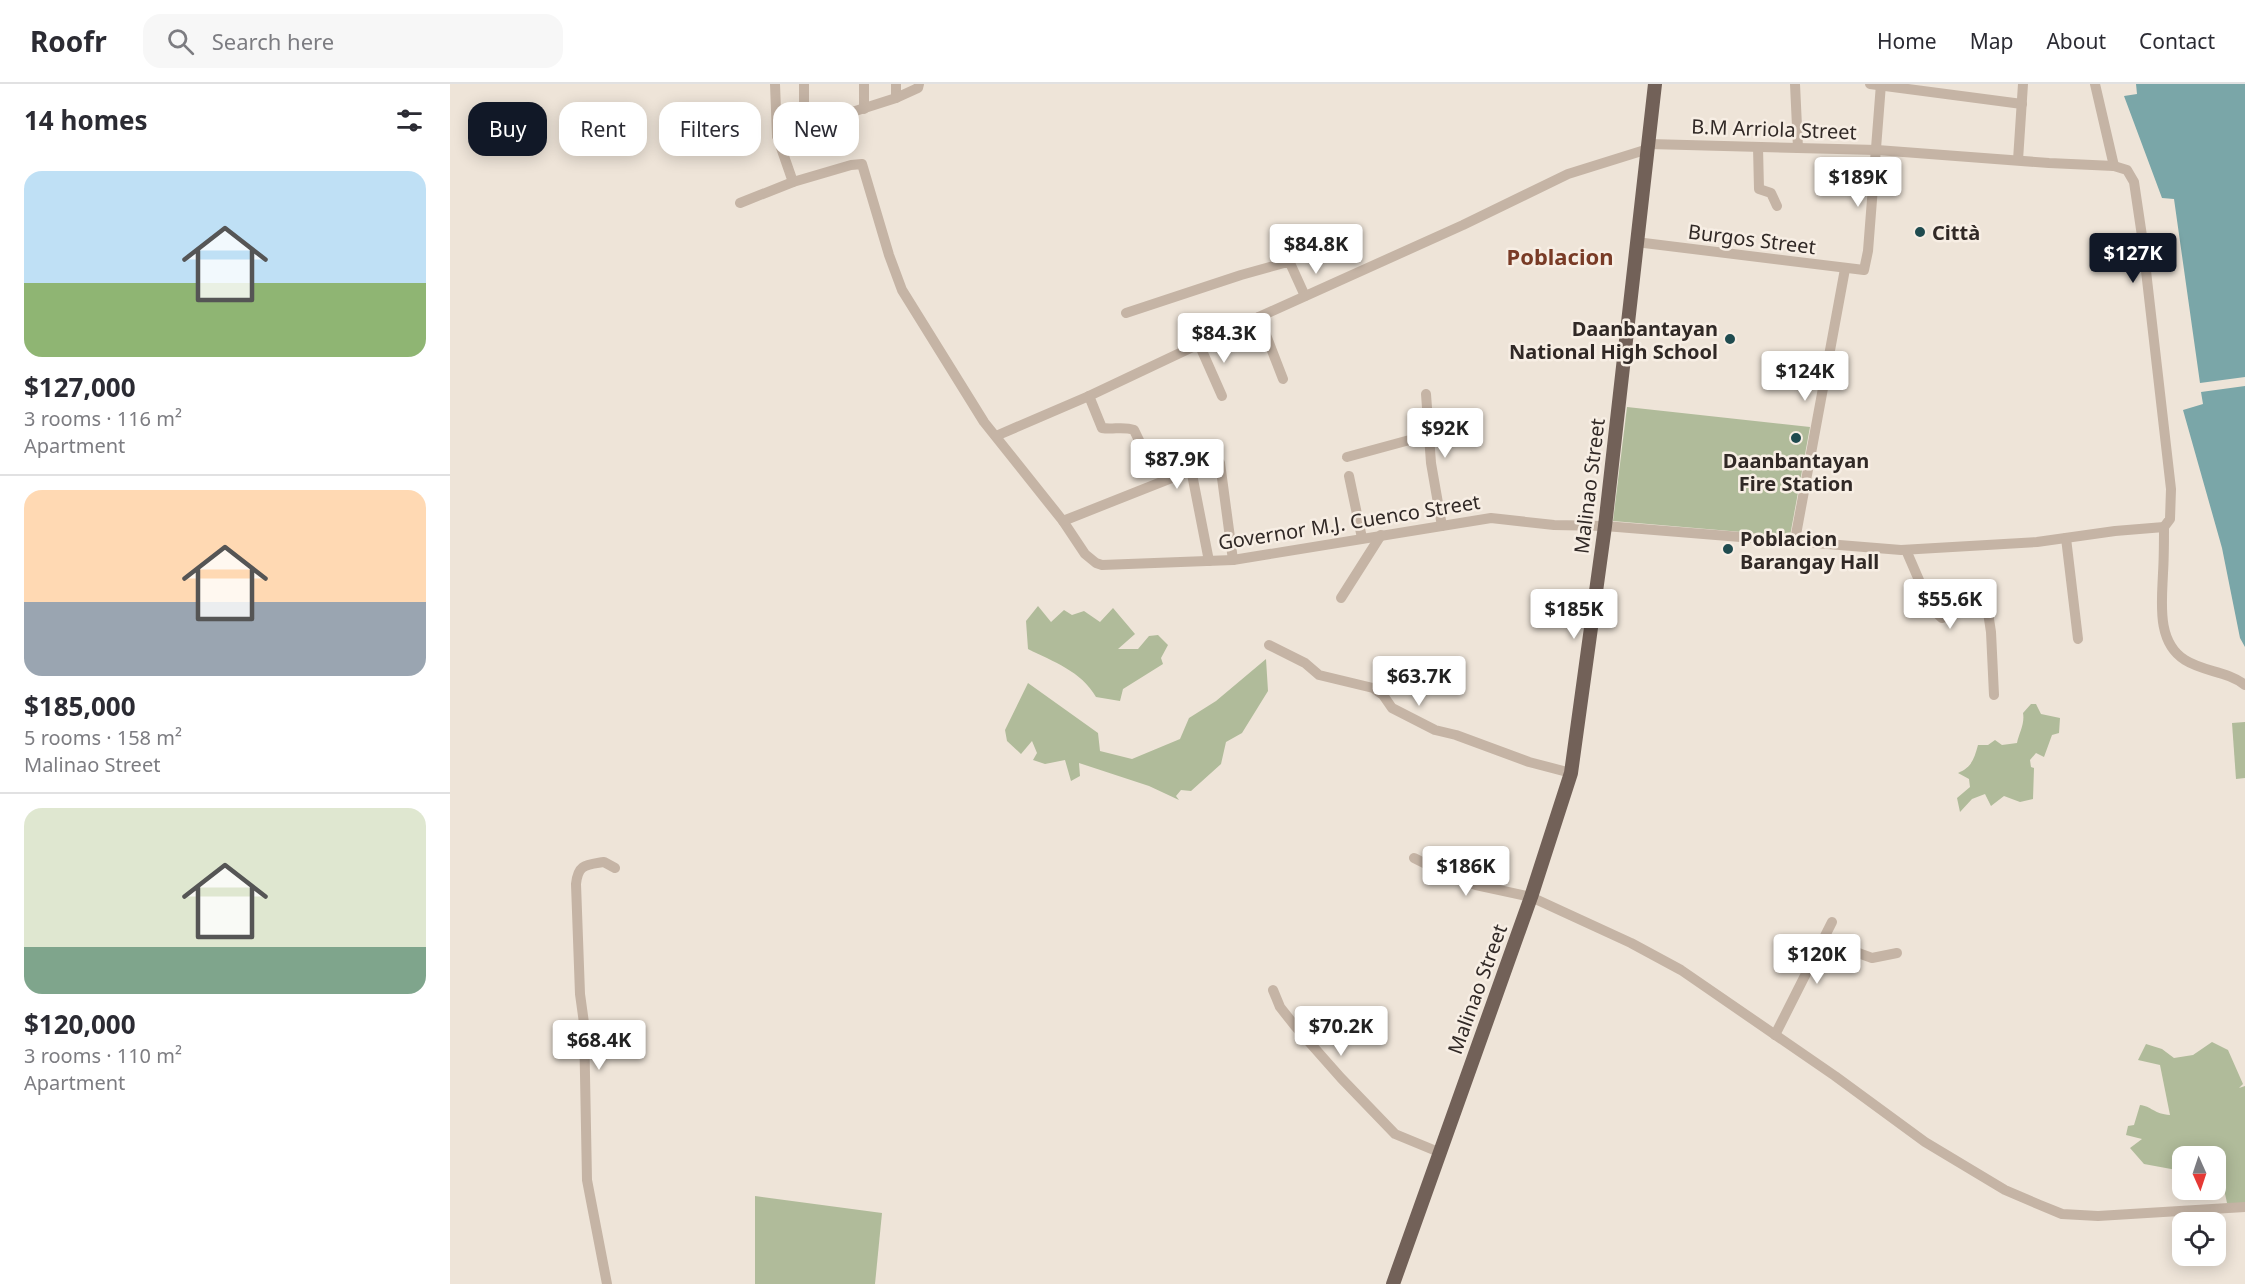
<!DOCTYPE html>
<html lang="en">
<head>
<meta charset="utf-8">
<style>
	body { margin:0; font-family:"Noto Sans",sans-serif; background:#f7f7f7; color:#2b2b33; height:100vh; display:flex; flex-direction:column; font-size:22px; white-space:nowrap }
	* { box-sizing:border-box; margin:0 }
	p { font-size:20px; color:#7c7c81 }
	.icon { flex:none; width:33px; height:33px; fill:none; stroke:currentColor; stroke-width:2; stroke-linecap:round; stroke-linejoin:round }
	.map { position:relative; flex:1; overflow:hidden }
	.panel { display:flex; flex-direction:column; background:#fff; width:450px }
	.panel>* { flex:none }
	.hud { position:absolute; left:18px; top:18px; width:570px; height:54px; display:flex; gap:12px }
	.needle { width:39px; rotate:177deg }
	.fabs { position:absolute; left:1722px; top:1062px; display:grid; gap:12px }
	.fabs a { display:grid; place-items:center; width:54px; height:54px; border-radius:12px; background:#fff; box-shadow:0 3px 15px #0003; font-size:30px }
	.price { position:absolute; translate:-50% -51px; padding:0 14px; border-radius:6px; background:#fff; color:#222; font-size:20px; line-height:39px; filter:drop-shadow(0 2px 3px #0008) }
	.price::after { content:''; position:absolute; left:50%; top:36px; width:18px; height:14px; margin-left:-9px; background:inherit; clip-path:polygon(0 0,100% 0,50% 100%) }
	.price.current { background:#111827; color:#fff }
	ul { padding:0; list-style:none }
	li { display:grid; align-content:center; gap:12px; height:318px; padding:0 24px }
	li+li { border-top:2px solid #e1e1e2 }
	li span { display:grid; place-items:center; height:186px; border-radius:18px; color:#555 }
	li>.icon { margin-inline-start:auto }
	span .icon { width:108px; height:108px; fill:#fffc; stroke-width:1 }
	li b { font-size:26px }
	h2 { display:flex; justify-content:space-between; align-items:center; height:72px; padding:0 24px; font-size:26px }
	.chip { padding:0 21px; border-radius:18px; background:#fff; box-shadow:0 3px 15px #0003; font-size:21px; line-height:54px }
	.chip.current { background:#111827; color:#fff }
	header { display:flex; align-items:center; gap:36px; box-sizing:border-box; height:84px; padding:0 30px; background:#fff; border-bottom:2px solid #e1e1e2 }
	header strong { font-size:28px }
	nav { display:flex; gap:33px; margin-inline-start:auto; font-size:21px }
	.search { width:420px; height:54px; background:#f7f7f7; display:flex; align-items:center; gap:15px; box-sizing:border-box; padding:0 21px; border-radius:18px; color:#7c7c81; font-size:22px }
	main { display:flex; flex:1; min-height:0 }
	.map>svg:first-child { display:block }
	.green { fill:#b0bb9a }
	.water { fill:#7aa6a8 }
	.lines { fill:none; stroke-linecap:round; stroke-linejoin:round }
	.minor { stroke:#c5b4a5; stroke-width:10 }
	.major { stroke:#726158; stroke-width:14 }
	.poi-dot { fill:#1f4b4f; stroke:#f7eee4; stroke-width:2 }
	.labels { text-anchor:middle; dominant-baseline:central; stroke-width:5; stroke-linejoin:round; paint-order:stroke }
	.street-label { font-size:20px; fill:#312926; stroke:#f7eee4 }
	.poi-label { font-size:20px; font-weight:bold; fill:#312926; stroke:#f7eee4; text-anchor:start }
	.quarter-label { font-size:22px; font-weight:bold; fill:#793b26; stroke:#f7eee4 }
</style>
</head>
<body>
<header>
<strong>Roofr</strong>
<div class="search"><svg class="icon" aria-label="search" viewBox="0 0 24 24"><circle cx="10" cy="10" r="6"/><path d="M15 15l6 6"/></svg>Search here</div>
<nav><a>Home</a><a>Map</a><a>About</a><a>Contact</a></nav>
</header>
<main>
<section class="panel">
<h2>14 homes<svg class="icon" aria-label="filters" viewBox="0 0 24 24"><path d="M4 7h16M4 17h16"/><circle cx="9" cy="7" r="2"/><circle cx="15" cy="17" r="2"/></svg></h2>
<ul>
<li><span style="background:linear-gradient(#bfe0f5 60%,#8fb573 0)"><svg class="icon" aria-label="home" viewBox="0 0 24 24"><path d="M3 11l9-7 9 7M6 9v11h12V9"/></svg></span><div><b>$127,000</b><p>3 rooms · 116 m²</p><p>Apartment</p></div></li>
<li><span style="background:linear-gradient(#ffd9b3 60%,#9aa5b1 0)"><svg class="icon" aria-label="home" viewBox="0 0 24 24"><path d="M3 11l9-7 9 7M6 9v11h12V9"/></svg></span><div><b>$185,000</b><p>5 rooms · 158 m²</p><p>Malinao Street</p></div></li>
<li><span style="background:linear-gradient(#dfe7d0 75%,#7fa58c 0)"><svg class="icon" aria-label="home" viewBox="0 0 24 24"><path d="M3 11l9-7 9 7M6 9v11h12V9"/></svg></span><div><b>$120,000</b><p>3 rooms · 110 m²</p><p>Apartment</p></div></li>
</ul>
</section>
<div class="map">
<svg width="1795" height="1200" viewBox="0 0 1795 1200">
	<rect width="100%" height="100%" fill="#eee4d8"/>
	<g class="green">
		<path d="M 1177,323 L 1360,343 L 1340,452 L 1163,437 Z"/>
		<path d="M 588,522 L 601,538 L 614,526 L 622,531 L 634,527 L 650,538 L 663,524 L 685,550 L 668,565 L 688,565 L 699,552 L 708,551 L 718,561 L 711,574 L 713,580 L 673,605 L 670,617 L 646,613 C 631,587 604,578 578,565 L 576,537 Z"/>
		<path d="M 816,575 L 818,607 L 792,649 L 776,658 L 771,680 L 741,707 L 731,706 L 726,712 L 729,716 L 699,702 L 629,679 L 630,692 L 621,697 L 615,676 L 595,680 L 583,676 L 587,669 L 582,657 L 571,670 L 557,657 L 555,646 L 578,599 L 648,649 L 650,667 L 682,675 L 730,655 L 739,634 L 766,617 Z"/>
		<path d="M 1581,620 L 1586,620 L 1591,630 L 1610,634 L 1609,649 L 1602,651 L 1594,673 L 1586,669 L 1580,676 L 1581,683 L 1584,684 L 1583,715 L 1570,718 L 1554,712 L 1541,722 L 1535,710 L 1522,715 L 1510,728 L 1507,714 L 1520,703 L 1519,695 L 1508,689 C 1522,683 1524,675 1528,661 L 1538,661 L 1545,656 L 1552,661 L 1567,659 C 1569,649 1575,640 1573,629 Z"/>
		<path d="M 1795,638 L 1795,694 L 1786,695 L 1782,639 Z"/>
		<path d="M 1762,958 L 1778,966 L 1793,1000 L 1789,1004 L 1795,1002 L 1795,1119 L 1777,1119 L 1772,1096 L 1766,1092 L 1766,1072 L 1732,1072 L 1732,1087 L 1694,1080 L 1680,1064 L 1692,1055 L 1676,1051 L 1678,1042 L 1684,1041 L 1690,1021 C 1701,1022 1704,1030 1720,1031 L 1710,981 L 1688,976 L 1696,960 L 1712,965 L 1724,974 L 1743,971 Z"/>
		<path d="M 305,1112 L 432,1129 L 425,1200 L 305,1200 Z"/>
	</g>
	<g class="water">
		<path d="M 1686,0 L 1795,0 L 1795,293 L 1750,299 L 1724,115 L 1712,114 L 1674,12 L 1687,10 Z"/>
		<path d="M 1795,302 L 1795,563 L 1790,554 L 1772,464 L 1733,326 L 1753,320 L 1751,308 Z"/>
	</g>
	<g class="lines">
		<g class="minor">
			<path d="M 325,0 L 327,52 L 343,98"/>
			<path d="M 354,0 L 354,44"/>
			<path d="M 414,0 L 414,25"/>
			<path d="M 446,0 L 446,14"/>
			<path d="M 1345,0 L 1348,64"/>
			<path d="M 1420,0 L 1572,20"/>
			<path d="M 1645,0 L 1664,82"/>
			<path d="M 327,52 L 446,14 L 468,4 L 469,0"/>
			<path d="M 1199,60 L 1427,66 L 1599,79 L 1664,82 L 1677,86 L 1684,98 L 1692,152 L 1721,405 L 1720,435 L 1714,443"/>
			<path d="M 1308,63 L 1309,105 L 1321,109 L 1327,122"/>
			<path d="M 1568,76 L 1573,0"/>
			<path d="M 290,119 L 343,98 L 401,81 L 412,80 L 439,171 L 452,206 L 534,338 L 613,437 L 635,470 L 646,479 L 652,481 L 783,476 L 1041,434 L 1104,441 L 1155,442 L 1451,466 L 1587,458 L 1665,447 L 1714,443 C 1714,458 1714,474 1713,489 C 1712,517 1706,558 1735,576 C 1754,588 1777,587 1795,601"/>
			<path d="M 1186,158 L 1414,186 L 1418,167 L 1431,0"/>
			<path d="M 676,229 L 791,191 L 834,179 L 840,179 L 855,212"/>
			<path d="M 809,233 L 833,295"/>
			<path d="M 749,260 L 772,312"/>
			<path d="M 976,310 L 981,379 L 992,442"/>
			<path d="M 639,312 L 652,344 C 663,346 673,342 684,346 L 698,375"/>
			<path d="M 546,352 L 639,312 L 749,260 L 1013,141 L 1118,90 L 1198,65"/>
			<path d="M 897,373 L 978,351"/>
			<path d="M 741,385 L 759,477"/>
			<path d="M 899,392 L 912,454"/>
			<path d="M 613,437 L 767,376 L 770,379 L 783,476"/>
			<path d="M 1616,454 L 1628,555"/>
			<path d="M 1345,456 L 1395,185"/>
			<path d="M 1456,466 L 1481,524 L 1492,534 L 1532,520 L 1537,522 L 1541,548 L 1544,611"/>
			<path d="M 891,514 L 931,451"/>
			<path d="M 819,561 L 855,579 L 869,591 L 923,604 L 933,611 L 942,624 L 985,646 L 1006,651 L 1079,678 L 1121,689"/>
			<path d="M 964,774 L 1000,792 L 1026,801 L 1081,813 L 1181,859 L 1231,886 L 1385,992 L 1475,1058 L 1555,1106 L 1590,1121 L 1612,1130 L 1648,1132 L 1795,1123"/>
			<path d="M 1373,856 L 1422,874 L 1447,869"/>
			<path d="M 823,906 L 830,923 L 845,942 L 891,994 L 945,1050 L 991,1069"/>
			<path d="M 1325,951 L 1382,838"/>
			<path d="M 157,1200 L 137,1096 L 134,939 L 130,910 L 126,800 C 128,780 136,781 154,778 L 165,784"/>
		</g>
		<path class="major" d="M 943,1200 L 1081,813 L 1121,689 L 1155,442 L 1205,0"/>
	</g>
	<g class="poi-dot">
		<circle cx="1470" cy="148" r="6"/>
		<circle cx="1280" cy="255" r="6"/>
		<circle cx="1346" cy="354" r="6"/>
		<circle cx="1278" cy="465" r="6"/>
	</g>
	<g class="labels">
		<g class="street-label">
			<text transform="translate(1324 45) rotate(2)">B.M Arriola Street</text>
			<text transform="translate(1302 155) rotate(7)">Burgos Street</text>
			<text transform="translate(1139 402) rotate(-83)">Malinao Street</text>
			<text transform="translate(899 438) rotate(-9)">Governor M.J. Cuenco Street</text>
			<text transform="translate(1027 905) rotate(-70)">Malinao Street</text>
		</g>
		<g class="poi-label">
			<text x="1482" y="148">Città</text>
			<text x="1268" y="244" text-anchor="end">Daanbantayan<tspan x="1268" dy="23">National High School</tspan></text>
			<text x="1346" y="376" text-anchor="middle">Daanbantayan<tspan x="1346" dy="23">Fire Station</tspan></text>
			<text x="1290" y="454">Poblacion<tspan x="1290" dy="23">Barangay Hall</tspan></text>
		</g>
		<g class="quarter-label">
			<text x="1110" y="172">Poblacion</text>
		</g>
	</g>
</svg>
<div class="fabs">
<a><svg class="needle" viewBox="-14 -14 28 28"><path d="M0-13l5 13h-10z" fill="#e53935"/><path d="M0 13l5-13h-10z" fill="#7c7c81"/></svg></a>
<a><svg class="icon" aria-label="locate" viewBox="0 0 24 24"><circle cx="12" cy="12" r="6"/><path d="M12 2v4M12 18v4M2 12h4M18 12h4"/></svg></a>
</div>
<b class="price" style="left:1408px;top:124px">$189K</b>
<b class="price" style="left:866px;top:191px">$84.8K</b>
<b class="price current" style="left:1683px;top:200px">$127K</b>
<b class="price" style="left:774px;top:280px">$84.3K</b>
<b class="price" style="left:1355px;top:318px">$124K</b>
<b class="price" style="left:995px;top:375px">$92K</b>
<b class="price" style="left:727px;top:406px">$87.9K</b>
<b class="price" style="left:1500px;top:546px">$55.6K</b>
<b class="price" style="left:1124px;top:556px">$185K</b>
<b class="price" style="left:969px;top:623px">$63.7K</b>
<b class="price" style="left:1016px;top:813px">$186K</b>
<b class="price" style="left:1367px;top:901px">$120K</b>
<b class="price" style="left:891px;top:973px">$70.2K</b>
<b class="price" style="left:149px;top:987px">$68.4K</b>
<div class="hud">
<a class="chip current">Buy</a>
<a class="chip">Rent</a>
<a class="chip">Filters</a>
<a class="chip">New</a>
</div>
</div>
</main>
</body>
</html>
